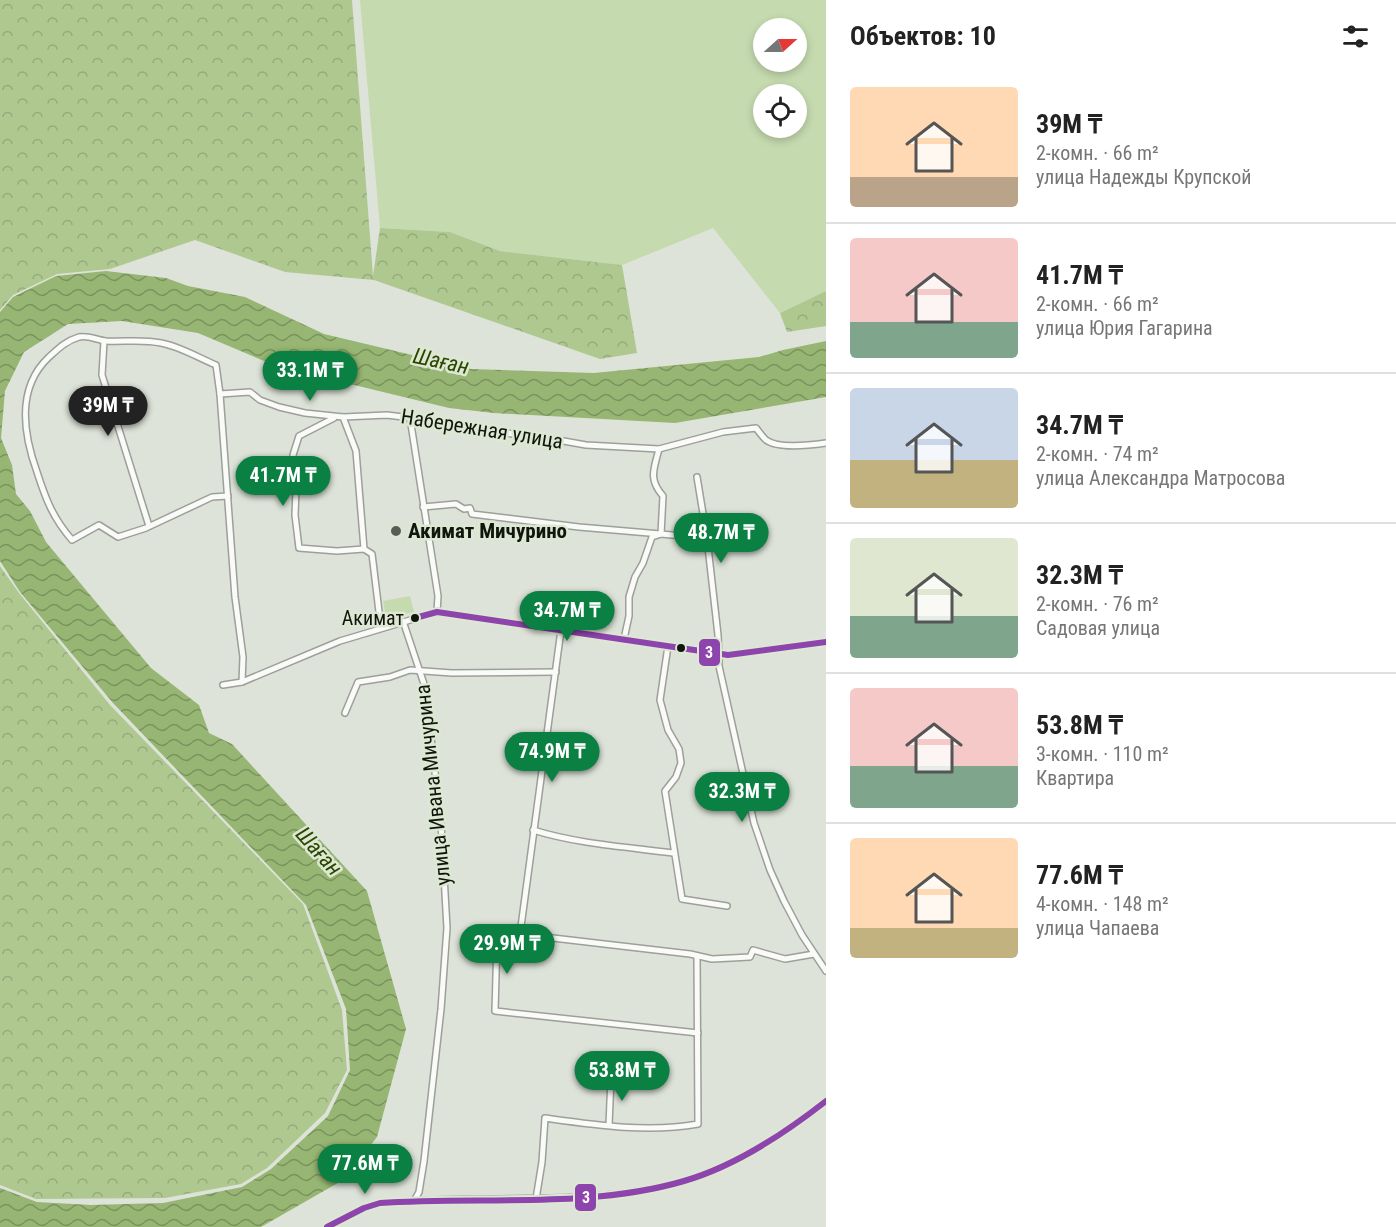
<!DOCTYPE html>
<html lang="ru">
<head>
<meta charset="utf-8">
<style>
	body { margin:0; font-family:"Roboto Condensed",sans-serif; background:#f2f2f2; color:#222; height:100vh; display:flex; flex-direction:column; font-size:22px; white-space:nowrap }
	* { box-sizing:border-box; margin:0 }
	p { font-size:20px; color:#767676 }
	.icon { flex:none; width:33px; height:33px; fill:none; stroke:currentColor; stroke-width:2; stroke-linecap:round; stroke-linejoin:round }
	.map { position:relative; flex:1; overflow:hidden }
	.sheet { display:flex; flex-direction:column; background:#fff; width:570px }
	.sheet>* { flex:none }
	.needle { width:39px; rotate:69deg }
	.controls { position:absolute; left:753px; top:18px; display:grid; gap:12px }
	.controls a { display:grid; place-items:center; width:54px; height:54px; border-radius:50%; background:#fff; box-shadow:0 3px 9px #0003; font-size:30px }
	.price { position:absolute; translate:-50% -51px; padding:0 14px; border-radius:21px; background:#0b8043; color:#fff; font-size:20px; line-height:39px; filter:drop-shadow(0 2px 3px #0008) }
	.price::after { content:''; position:absolute; left:50%; top:36px; width:18px; height:14px; margin-left:-9px; background:inherit; clip-path:polygon(0 0,100% 0,50% 100%) }
	.price.current { background:#222; color:#fff }
	ul { padding:0; list-style:none }
	li { display:flex; align-items:center; gap:18px; height:150px; padding:0 24px }
	li+li { border-top:2px solid #e0e0e0 }
	li span { display:grid; place-items:center; flex:none; width:168px; height:120px; border-radius:6px; color:#555 }
	li>.icon { margin-inline-start:auto }
	span .icon { width:72px; height:72px; fill:#fffc; stroke-width:1 }
	li b { font-size:26px }
	h2 { display:flex; justify-content:space-between; align-items:center; height:72px; padding:0 24px; font-size:26px }
	main { display:flex; flex:1; min-height:0 }
	.map>svg:first-child { display:block }
	.green { fill:#c5daaf; fill-rule:evenodd }
	.forest { fill:url(#forest-crowns) }
	.water { fill:url(#water-waves) }
	.lines { fill:none; stroke-linecap:round; stroke-linejoin:round }
	.minor-casing { stroke:#9ca098; stroke-width:8 }
	.minor { stroke:#fafbf9; stroke-width:5 }
	.bus-1-casing { stroke:#dde8d3; stroke-width:10 }
	.bus-1 { stroke:#8e44ad; stroke-width:6 }
	.poi-dot { fill:#595d55; stroke:#dde8d3; stroke-width:2 }
	.bus-dot { fill:#12150e; stroke:#dde8d3; stroke-width:2 }
	.labels { text-anchor:middle; dominant-baseline:central; stroke-width:5; stroke-linejoin:round; paint-order:stroke }
	.bus-label { font-size:20px; fill:#12150e; stroke:#dde8d3; text-anchor:end }
	.street-label { font-size:21px; fill:#12150e; stroke:#dde8d3 }
	.poi-label { font-size:21px; font-weight:bold; fill:#12150e; stroke:#dde8d3; text-anchor:start }
	.water-label { font-size:22px; font-style:italic; fill:#2b4500; stroke:#dde8d3 }
	.line-badge { stroke:#dde8d3; stroke-width:2 }
	.badge-label { font-size:16px; text-anchor:middle; font-weight:bold; fill:#fff }
</style>
</head>
<body>
<main>
<div class="map">
<svg width="826" height="1227" viewBox="0 0 826 1227">
	<defs>
		<pattern id="forest-crowns" width="20" height="18" patternUnits="userSpaceOnUse" patternTransform="scale(1.5)"><rect width="20" height="18" fill="#aec890"/><path d="M2 6a3 3 0 1 1 6 0M12 15a3 3 0 1 1 6 0" fill="none" stroke="#95ab7b"/></pattern>
		<pattern id="water-waves" width="16" height="10" patternUnits="userSpaceOnUse" patternTransform="scale(1.5)"><rect width="16" height="10" fill="#97b673"/><path d="M0 5q4-4 8 0t8 0" fill="none" stroke="#7a935d"/></pattern>
	</defs>
	<rect width="100%" height="100%" fill="#dde3d8"/>
	<g class="green">
		<path d="M 360,0 L 826,0 L 826,291 L 780,313 L 713,228 L 622,265 L 500,251 L 450,232 L 380,228 ZM 764,28 L 796,28 L 796,62 L 764,62 ZM 764,94 L 796,94 L 796,128 L 764,128 Z"/>
		<path d="M 410,596 L 414,612 L 386,618 L 383,601 Z"/>
	</g>
	<g class="forest">
		<path d="M 0,0 L 352,0 L 373,276 L 380,228 L 450,232 L 500,251 L 622,265 L 637,353 L 600,359 L 374,280 L 285,272 L 195,240 L 110,269 L 57,274 L 13,295 L 0,310 Z"/>
		<path d="M 826,291 L 826,326 L 787,332 L 780,313 Z"/>
		<path d="M 0,566 L 19,593 L 110,705 L 303,904 L 342,1010 L 347,1070 L 325,1113 L 267,1168 L 241,1184 L 165,1198 L 36,1199 L 0,1185 Z"/>
	</g>
	<path class="water" d="M 106,271 L 166,278 L 188,286 L 245,297 L 324,334 L 471,369 L 594,373 L 759,357 L 783,350 L 826,341 L 826,397 L 675,423 L 494,413 L 449,408 L 276,366 L 198,333 L 122,321 L 68,324 L 24,352 L 5,391 L 1,438 L 12,465 L 16,494 L 30,511 L 46,542 L 151,668 L 199,705 L 209,733 L 232,744 L 367,891 L 406,1029 L 377,1137 L 343,1180 L 261,1227 L 0,1227 L 0,1188 L 37,1202 L 91,1205 L 163,1203 L 242,1187 L 271,1169 L 328,1116 L 350,1070 L 346,1009 L 306,905 L 113,703 L 20,592 L 0,561 L 0,312 L 13,297 L 56,276 Z"/>
	<g class="lines">
		<defs>
			<g id="minor">
				<path d="M 104,341 L 102,375 L 149,526"/>
				<path d="M 220,394 L 235,597 L 243,657 L 242,682"/>
				<path d="M 343,417 L 356,451 L 364,549 L 372,554 L 381,628"/>
				<path d="M 334,418 L 299,436 L 293,455 L 296,489 L 295,515 L 299,548 L 337,551 L 364,549"/>
				<path d="M 410,418 L 438,596 L 437,612"/>
				<path d="M 697,477 L 707,538 L 718,635 L 719,666 L 754,823 L 770,870 L 784,901 L 802,935 L 826,971"/>
				<path d="M 228,496 L 212,497 L 146,528 L 118,537 L 99,525 L 72,540 C 53,518 46,500 37,472 C 23,433 16,388 49,357 C 59,348 66,341 79,337 C 88,335 97,340 106,341 C 124,342 143,339 161,343 C 179,346 199,358 216,365 L 220,394 L 250,392 L 260,400 L 279,407 L 305,413 L 343,417 L 387,415 L 427,420 L 459,428 L 541,437 L 586,445 L 659,449 L 723,432 L 756,428 C 759,432 763,437 766,440 C 778,449 812,445 826,443"/>
				<path d="M 423,507 L 456,504 L 464,509 L 470,508 L 472,514 L 579,527 L 707,538"/>
				<path d="M 403,621 L 425,687 L 441,823 L 447,928 L 441,1009 L 424,1161 L 419,1192 L 414,1201"/>
				<path d="M 624,639 L 629,616 L 629,597 L 635,577 L 643,563 L 652,537 L 661,534 L 663,496 C 648,479 654,469 659,449"/>
				<path d="M 668,646 L 660,700 L 668,730 L 679,749 L 681,763 L 676,777 L 665,791 L 682,899 L 727,906"/>
				<path d="M 223,685 L 242,682 L 340,641 L 437,612 L 728,655 L 826,642"/>
				<path d="M 345,713 L 358,682 L 390,677 L 410,670 L 452,673 L 556,672"/>
				<path d="M 533,830 C 578,844 627,847 673,853"/>
				<path d="M 520,934 L 561,630"/>
				<path d="M 698,1033 L 495,1011 L 497,940 L 510,933 L 690,954 L 712,959 L 750,957 L 753,950 L 785,959 L 814,954"/>
				<path d="M 609,1125 L 611,1078"/>
				<path d="M 536,1199 L 542,1162 L 545,1118 C 595,1125 648,1133 698,1124 L 697,956"/>
				<path d="M 327,1227 L 364,1208 L 380,1203 C 418,1200 456,1199 494,1199 C 557,1198 623,1199 684,1181 C 729,1168 790,1131 826,1101"/>
			</g>
		</defs>
		<use href="#minor" class="minor-casing"/>
		<use href="#minor" class="minor"/>
		<defs>
			<g id="bus-1">
				<path d="M 415,618 L 437,612 L 728,655 L 826,642"/>
				<path d="M 327,1227 L 364,1208 L 380,1203 C 478,1196 589,1209 684,1181 C 736,1166 784,1134 826,1101"/>
			</g>
		</defs>
		<use href="#bus-1" class="bus-1-casing"/>
		<use href="#bus-1" class="bus-1"/>
	</g>
	<circle class="poi-dot" cx="396" cy="531" r="6"/>
	<g class="bus-dot">
		<circle cx="415" cy="618" r="5"/>
		<circle cx="681" cy="648" r="5"/>
	</g>
	<g class="labels">
		<g class="bus-label">
			<text x="404" y="618">Акимат</text>
		</g>
		<g class="street-label">
			<text transform="translate(482 429) rotate(9)">Набережная улица</text>
			<text transform="translate(433 785) rotate(-96)">улица Ивана Мичурина</text>
		</g>
		<g class="poi-label">
			<text x="408" y="531">Акимат Мичурино</text>
		</g>
		<g class="water-label">
			<text transform="translate(441 361) rotate(12)">Шаған</text>
			<text transform="translate(319 851) rotate(48)">Шаған</text>
		</g>
	</g>
	<g class="line-badge">
		<rect x="698" y="638" width="23" height="29" rx="6" fill="#8e44ad"/>
		<rect x="574" y="1183" width="23" height="29" rx="6" fill="#8e44ad"/>
	</g>
	<g class="badge-label">
		<text x="709" y="658">3</text>
		<text x="586" y="1203">3</text>
	</g>
</svg>
<div class="controls">
<a><svg class="needle" viewBox="-14 -14 28 28"><path d="M0-13l5 13h-10z" fill="#e53935"/><path d="M0 13l5-13h-10z" fill="#767676"/></svg></a>
<a><svg class="icon" aria-label="locate" viewBox="0 0 24 24"><circle cx="12" cy="12" r="6"/><path d="M12 2v4M12 18v4M2 12h4M18 12h4"/></svg></a>
</div>
<b class="price" style="left:310px;top:402px">33.1M ₸</b>
<b class="price current" style="left:108px;top:437px">39M ₸</b>
<b class="price" style="left:283px;top:507px">41.7M ₸</b>
<b class="price" style="left:721px;top:564px">48.7M ₸</b>
<b class="price" style="left:567px;top:642px">34.7M ₸</b>
<b class="price" style="left:552px;top:783px">74.9M ₸</b>
<b class="price" style="left:742px;top:823px">32.3M ₸</b>
<b class="price" style="left:507px;top:975px">29.9M ₸</b>
<b class="price" style="left:622px;top:1102px">53.8M ₸</b>
<b class="price" style="left:365px;top:1195px">77.6M ₸</b>
</div>
<section class="sheet">
<h2>Объектов: 10<svg class="icon" aria-label="filters" viewBox="0 0 24 24"><path d="M4 7h16M4 17h16"/><circle cx="9" cy="7" r="2"/><circle cx="15" cy="17" r="2"/></svg></h2>
<ul>
<li><span style="background:linear-gradient(#ffd9b3 75%,#b9a48a 0)"><svg class="icon" aria-label="home" viewBox="0 0 24 24"><path d="M3 11l9-7 9 7M6 9v11h12V9"/></svg></span><div><b>39M ₸</b><p>2-комн. · 66 m²</p><p>улица Надежды Крупской</p></div></li>
<li><span style="background:linear-gradient(#f6c9c9 70%,#7fa58c 0)"><svg class="icon" aria-label="home" viewBox="0 0 24 24"><path d="M3 11l9-7 9 7M6 9v11h12V9"/></svg></span><div><b>41.7M ₸</b><p>2-комн. · 66 m²</p><p>улица Юрия Гагарина</p></div></li>
<li><span style="background:linear-gradient(#c9d6e8 60%,#c2b280 0)"><svg class="icon" aria-label="home" viewBox="0 0 24 24"><path d="M3 11l9-7 9 7M6 9v11h12V9"/></svg></span><div><b>34.7M ₸</b><p>2-комн. · 74 m²</p><p>улица Александра Матросова</p></div></li>
<li><span style="background:linear-gradient(#dfe7d0 65%,#7fa58c 0)"><svg class="icon" aria-label="home" viewBox="0 0 24 24"><path d="M3 11l9-7 9 7M6 9v11h12V9"/></svg></span><div><b>32.3M ₸</b><p>2-комн. · 76 m²</p><p>Садовая улица</p></div></li>
<li><span style="background:linear-gradient(#f6c9c9 65%,#7fa58c 0)"><svg class="icon" aria-label="home" viewBox="0 0 24 24"><path d="M3 11l9-7 9 7M6 9v11h12V9"/></svg></span><div><b>53.8M ₸</b><p>3-комн. · 110 m²</p><p>Квартира</p></div></li>
<li><span style="background:linear-gradient(#ffd9b3 75%,#c2b280 0)"><svg class="icon" aria-label="home" viewBox="0 0 24 24"><path d="M3 11l9-7 9 7M6 9v11h12V9"/></svg></span><div><b>77.6M ₸</b><p>4-комн. · 148 m²</p><p>улица Чапаева</p></div></li>
</ul>
</section>
</main>
</body>
</html>
